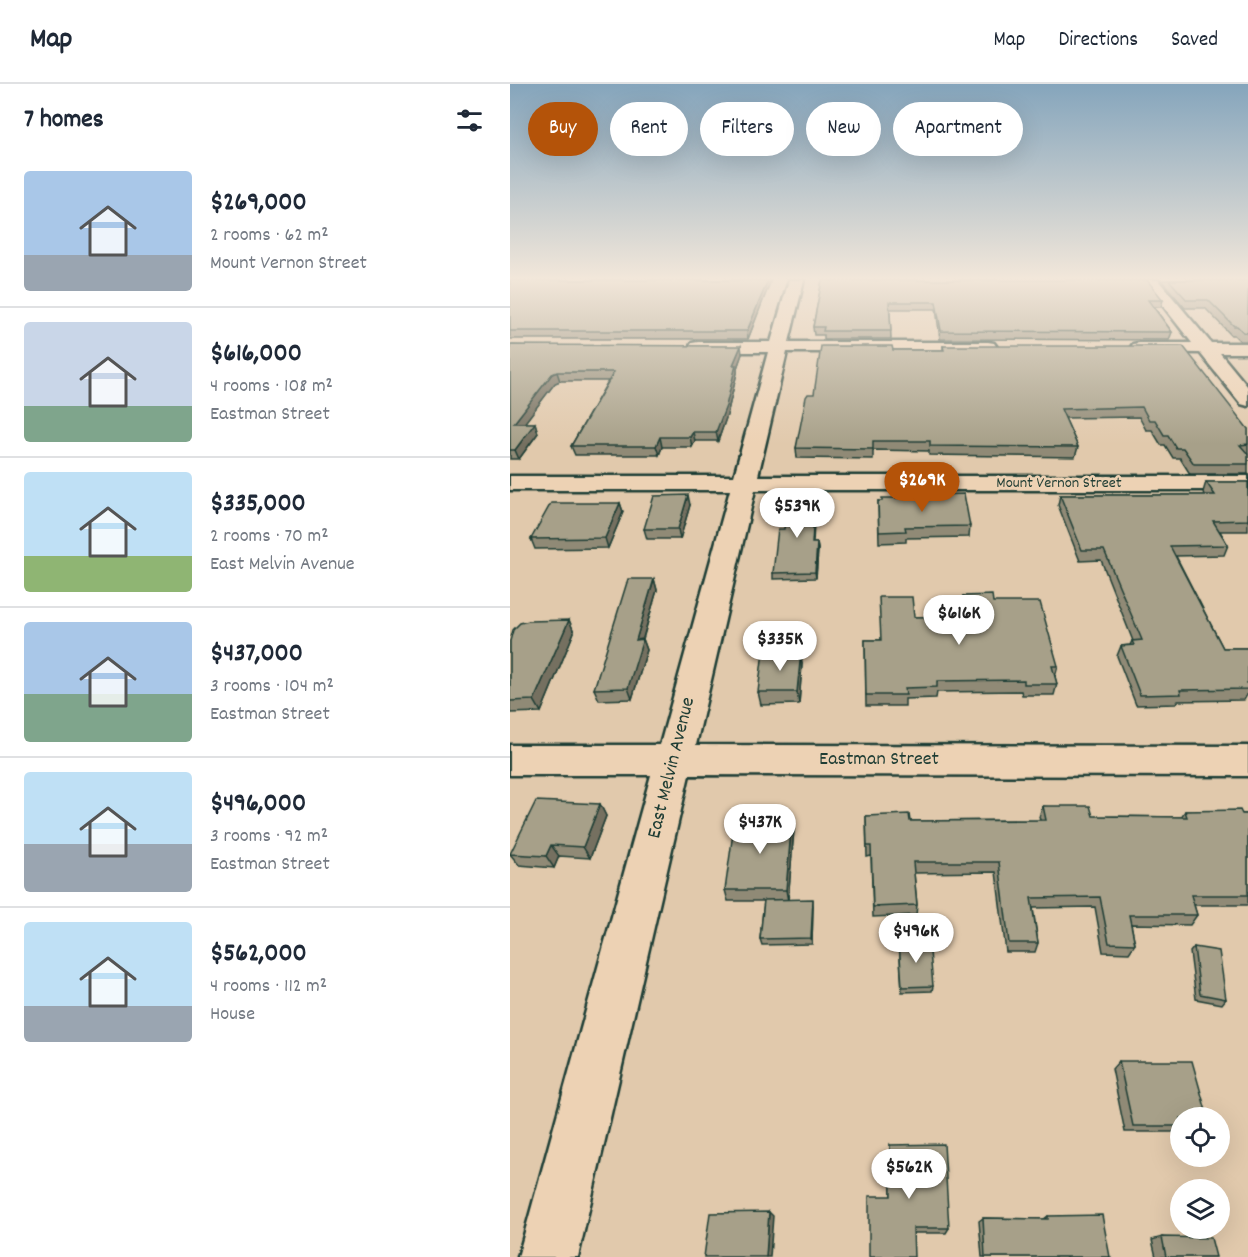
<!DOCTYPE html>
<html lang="en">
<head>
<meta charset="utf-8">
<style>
	body { margin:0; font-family:Dekko,sans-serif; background:#f6f6f7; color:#1f2937; height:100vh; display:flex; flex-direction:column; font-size:22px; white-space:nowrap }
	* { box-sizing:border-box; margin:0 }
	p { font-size:20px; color:#747a83 }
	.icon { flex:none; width:33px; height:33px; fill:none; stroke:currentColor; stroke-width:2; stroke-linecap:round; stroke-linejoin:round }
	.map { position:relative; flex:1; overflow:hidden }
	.sheet { display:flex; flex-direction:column; background:#fff; width:510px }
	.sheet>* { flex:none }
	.banner { position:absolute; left:18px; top:18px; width:570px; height:54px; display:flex; gap:12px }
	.buttons { position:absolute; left:660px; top:1023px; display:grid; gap:12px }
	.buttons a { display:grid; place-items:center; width:60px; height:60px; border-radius:50%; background:#fff; box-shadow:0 6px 24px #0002; font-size:30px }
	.price { position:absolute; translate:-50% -51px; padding:0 14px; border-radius:21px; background:#fff; color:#222; font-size:20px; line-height:39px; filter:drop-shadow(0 2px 3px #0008) }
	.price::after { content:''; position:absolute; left:50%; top:36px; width:18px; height:14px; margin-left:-9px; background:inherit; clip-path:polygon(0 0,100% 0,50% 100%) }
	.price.on { background:#b45309; color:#fff }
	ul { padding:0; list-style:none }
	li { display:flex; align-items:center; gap:18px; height:150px; padding:0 24px }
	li+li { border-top:2px solid #e0e1e3 }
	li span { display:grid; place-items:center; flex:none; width:168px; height:120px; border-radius:6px; color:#555 }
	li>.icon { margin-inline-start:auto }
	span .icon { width:72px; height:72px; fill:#fffc; stroke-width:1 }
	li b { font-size:26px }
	h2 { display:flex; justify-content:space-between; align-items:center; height:72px; padding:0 24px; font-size:26px }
	.tag { padding:0 21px; border-radius:27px; background:#fff; box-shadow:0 6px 24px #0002; font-size:21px; line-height:54px }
	.tag.on { background:#b45309; color:#fff }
	header { display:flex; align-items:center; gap:36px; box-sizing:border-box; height:84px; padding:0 30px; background:#fff; border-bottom:2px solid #e0e1e3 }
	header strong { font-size:28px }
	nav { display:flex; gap:33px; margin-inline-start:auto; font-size:21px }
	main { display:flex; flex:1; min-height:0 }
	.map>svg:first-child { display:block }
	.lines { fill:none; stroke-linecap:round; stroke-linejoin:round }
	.street-casing { stroke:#1f3d34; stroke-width:5 }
	.street { fill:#edd2b4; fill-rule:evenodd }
	.wall { fill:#908a76; stroke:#1f3d34; stroke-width:1.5 }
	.shaded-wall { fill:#757060; stroke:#1f3d34; stroke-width:1.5 }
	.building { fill:#a7a089; stroke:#1f3d34; stroke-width:1.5 }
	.labels { text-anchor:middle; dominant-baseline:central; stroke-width:5; stroke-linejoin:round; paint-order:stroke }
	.far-street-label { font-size:16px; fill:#1f3d34; stroke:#edd2b4 }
	.street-label { font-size:20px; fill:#1f3d34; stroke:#edd2b4 }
</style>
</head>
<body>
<header>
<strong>Map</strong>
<nav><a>Map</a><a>Directions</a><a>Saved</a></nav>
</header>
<main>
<section class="sheet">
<h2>7 homes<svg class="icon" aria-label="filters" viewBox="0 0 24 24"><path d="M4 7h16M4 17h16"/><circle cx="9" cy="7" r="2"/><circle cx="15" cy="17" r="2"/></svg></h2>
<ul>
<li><span style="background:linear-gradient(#a9c7e8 70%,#9aa5b1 0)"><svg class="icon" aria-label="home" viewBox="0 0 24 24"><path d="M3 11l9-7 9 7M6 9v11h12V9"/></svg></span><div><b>$269,000</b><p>2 rooms · 62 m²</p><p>Mount Vernon Street</p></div></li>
<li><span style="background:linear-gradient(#c9d6e8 70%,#7fa58c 0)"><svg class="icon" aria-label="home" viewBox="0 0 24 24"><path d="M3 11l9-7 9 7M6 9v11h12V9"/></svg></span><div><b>$616,000</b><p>4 rooms · 108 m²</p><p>Eastman Street</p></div></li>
<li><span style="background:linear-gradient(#bfe0f5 70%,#8fb573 0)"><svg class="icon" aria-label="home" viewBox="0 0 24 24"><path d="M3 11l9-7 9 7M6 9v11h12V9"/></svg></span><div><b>$335,000</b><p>2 rooms · 70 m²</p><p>East Melvin Avenue</p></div></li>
<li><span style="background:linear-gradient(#a9c7e8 60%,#7fa58c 0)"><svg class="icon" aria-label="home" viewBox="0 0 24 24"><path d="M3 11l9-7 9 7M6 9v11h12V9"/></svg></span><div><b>$437,000</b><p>3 rooms · 104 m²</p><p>Eastman Street</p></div></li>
<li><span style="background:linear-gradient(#bfe0f5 60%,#9aa5b1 0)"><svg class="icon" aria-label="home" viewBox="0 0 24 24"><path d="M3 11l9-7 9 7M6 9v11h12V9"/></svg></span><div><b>$496,000</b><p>3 rooms · 92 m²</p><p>Eastman Street</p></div></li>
<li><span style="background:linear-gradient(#bfe0f5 70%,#9aa5b1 0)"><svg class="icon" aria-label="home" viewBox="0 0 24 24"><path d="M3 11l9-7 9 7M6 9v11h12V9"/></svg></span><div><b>$562,000</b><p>4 rooms · 112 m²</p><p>House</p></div></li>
</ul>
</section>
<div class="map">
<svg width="738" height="1173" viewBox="0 0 738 1173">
	<rect width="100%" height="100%" fill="#e1c9ac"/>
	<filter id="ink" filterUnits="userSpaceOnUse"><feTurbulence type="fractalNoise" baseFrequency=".0167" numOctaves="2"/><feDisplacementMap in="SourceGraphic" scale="12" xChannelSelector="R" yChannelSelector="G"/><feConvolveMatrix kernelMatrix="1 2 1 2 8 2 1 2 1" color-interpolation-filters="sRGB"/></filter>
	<g filter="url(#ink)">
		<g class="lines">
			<defs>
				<g id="street">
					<path d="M 279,196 L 294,196 L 279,258 L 478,258 L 484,259 L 487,263 L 484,267 L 478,268 L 277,268 L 248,392 L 738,392 L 738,406 L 245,406 L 186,661 L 738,662 L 738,692 L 179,691 L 68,1173 L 8,1173 L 141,691 L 0,691 L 0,661 L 150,661 L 220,406 L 0,406 L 0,392 L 224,392 L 258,268 L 188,268 L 182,267 L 179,263 L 182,259 L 188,258 L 261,258 Z"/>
					<path d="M 633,196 L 648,196 L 701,259 L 738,259 L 738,269 L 710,269 L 738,303 L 738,322 L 731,320 L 690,269 L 623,268 L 620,264 L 623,260 L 629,259 L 682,259 Z"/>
				</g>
			</defs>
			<use href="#street" class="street-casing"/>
			<use href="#street" class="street"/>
		</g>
		<g class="wall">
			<path d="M 0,196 L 261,196 L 238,255 L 0,255 Z"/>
			<path d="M 312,196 L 653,216 L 651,223 L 644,223 L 662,248 L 659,256 L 430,255 L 426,225 L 380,225 L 381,255 L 314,255 L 314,251 L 304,251 L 303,243 Z"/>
			<path d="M 651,196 L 738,196 L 738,257 L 730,257 L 724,251 L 721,251 L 695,224 L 675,224 Z"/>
			<path d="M 0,261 L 232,270 L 227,284 L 227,289 L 217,331 L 208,357 L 185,357 L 182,363 L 152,363 L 149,371 L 65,371 L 61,362 L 98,297 L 50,297 L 45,299 L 14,339 L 25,339 L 28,349 L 9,375 L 0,375 Z"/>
			<path d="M 433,262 L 738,345 L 738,390 L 680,390 L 670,374 L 663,374 L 655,361 L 651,361 L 642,346 L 636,346 L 629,333 L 555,334 L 568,363 L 565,373 L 419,371 L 419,367 L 363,366 L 363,375 L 287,374 L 286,364 L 304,310 L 383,266 L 433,266 Z"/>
			<path d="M 696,398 L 738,398 L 738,447 L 710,447 L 718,461 L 714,471 L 666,472 L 713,564 L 738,564 L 738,609 L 734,616 L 668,617 L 666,620 L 626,621 L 607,572 L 611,562 L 620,561 L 622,557 L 623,557 L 591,476 L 570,477 L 548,421 L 550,411 L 694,411 L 693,408 Z"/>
			<path d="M 368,417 L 460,442 L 459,453 L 396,454 L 396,458 L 369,459 Z"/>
			<path d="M 110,419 L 113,428 L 98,464 L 25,465 L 21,455 Z"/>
			<path d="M 180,421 L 170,455 L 137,455 L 134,445 Z"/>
			<path d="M 305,421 L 303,459 L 307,459 L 308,465 L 306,494 L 263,495 L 263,489 L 274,445 Z"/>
			<path d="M 144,495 L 147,506 L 133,555 L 137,566 L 122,615 L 89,616 L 84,605 Z"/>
			<path d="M 453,512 L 483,518 L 548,582 L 545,593 L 547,600 L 544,611 L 512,611 L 511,607 L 427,608 L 426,614 L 395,615 L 395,622 L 356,622 L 355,556 L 370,556 L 404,533 L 454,532 L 452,523 Z"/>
			<path d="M 59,536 L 64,548 L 31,628 L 0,629 L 0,557 Z"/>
			<path d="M 292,580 L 289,620 L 251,621 L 248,608 Z"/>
			<path d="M 90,720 L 96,732 L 80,774 L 49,772 L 44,784 L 9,781 L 0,770 Z"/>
			<path d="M 533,722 L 583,732 L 671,733 L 675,727 L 738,730 L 738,821 L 684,821 L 687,831 L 680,841 L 621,840 L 625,860 L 619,869 L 593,868 L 585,823 L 523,824 L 528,859 L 525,868 L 496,868 L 486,788 L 404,789 L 407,821 L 406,831 L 363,833 L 361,772 L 357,773 L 356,732 L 400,737 L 530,736 L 529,733 Z"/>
			<path d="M 282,734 L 284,745 L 278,816 L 303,821 L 302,860 L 252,861 L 250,855 L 254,817 L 218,817 L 215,806 Z"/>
			<path d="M 389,857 L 423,902 L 422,907 L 392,908 Z"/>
			<path d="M 684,863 L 716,915 L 712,920 L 686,915 L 680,868 Z"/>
			<path d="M 609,977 L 670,1034 L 670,1048 L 615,1048 L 602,985 Z"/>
			<path d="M 380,1061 L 439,1144 L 436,1149 L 403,1149 L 381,1112 Z"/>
			<path d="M 538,1132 L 600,1173 L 472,1173 L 469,1137 L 473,1134 L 534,1135 Z"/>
			<path d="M 652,1153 L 706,1173 L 646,1173 L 642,1156 Z"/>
		</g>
		<g class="shaded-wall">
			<path d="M 258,196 L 261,196 L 238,255 L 237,247 Z"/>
			<path d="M 231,262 L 232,270 L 227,284 L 227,289 L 217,331 L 208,357 L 206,348 L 223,281 Z"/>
			<path d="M 47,288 L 50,297 L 45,299 L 7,349 L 4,339 L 42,290 Z"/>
			<path d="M 25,339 L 28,349 L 9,375 L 5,366 Z"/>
			<path d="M 183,348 L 185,357 L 182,363 L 180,353 Z"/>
			<path d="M 150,353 L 152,363 L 149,371 L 146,362 Z"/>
			<path d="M 178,411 L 180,421 L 170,455 L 168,445 Z"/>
			<path d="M 110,419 L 113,428 L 98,464 L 95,454 Z"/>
			<path d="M 307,459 L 308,465 L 306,494 L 305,488 Z"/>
			<path d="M 144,495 L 147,506 L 130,564 L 133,555 L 137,566 L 122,615 L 118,604 L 126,556 Z"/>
			<path d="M 59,536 L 64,548 L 31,628 L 24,616 Z"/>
			<path d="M 291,568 L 292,580 L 289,620 L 287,608 Z"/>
			<path d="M 90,720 L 96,732 L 80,774 L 73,763 Z"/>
			<path d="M 282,734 L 284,745 L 278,817 L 276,806 Z"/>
			<path d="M 41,761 L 49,772 L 44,784 L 36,772 Z"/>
			<path d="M 303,815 L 303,821 L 302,860 L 301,854 Z"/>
			<path d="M 259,1128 L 263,1132 L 260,1173 L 256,1173 Z"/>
		</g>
		<g class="building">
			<path d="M 0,196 L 258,196 L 237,247 L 0,247 Z"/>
			<path d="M 312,196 L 637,196 L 653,216 L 638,216 L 662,248 L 431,247 L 426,218 L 379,218 L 381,247 L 313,247 L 314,243 L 303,243 Z"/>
			<path d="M 659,196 L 738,196 L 738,249 L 733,248 L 727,242 L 724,242 L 698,216 L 677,216 Z"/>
			<path d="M 0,261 L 231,262 L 223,281 L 226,281 L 216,322 L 206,348 L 183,348 L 180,353 L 150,353 L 146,362 L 61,362 L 104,288 L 47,288 L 42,290 L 4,339 L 25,339 L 5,366 L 0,366 Z"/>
			<path d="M 311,262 L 382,262 L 383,266 L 434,266 L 433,262 L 673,262 L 738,345 L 738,360 L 730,361 L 738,370 L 738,380 L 684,380 L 673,364 L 666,364 L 658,351 L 654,351 L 645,336 L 639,336 L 632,323 L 551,325 L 568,363 L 420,362 L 420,357 L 363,357 L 363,365 L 286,364 L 296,313 L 298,310 L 304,310 Z"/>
			<path d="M 696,398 L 738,398 L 738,436 L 703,437 L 718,461 L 660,462 L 713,564 L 738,564 L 738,599 L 737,599 L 738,601 L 738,605 L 670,606 L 671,610 L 630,611 L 611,562 L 624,561 L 622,557 L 632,556 L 594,466 L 572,466 L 550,411 L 705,411 Z"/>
			<path d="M 454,410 L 460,442 L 395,443 L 396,447 L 369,448 L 368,417 L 372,417 L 372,414 L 425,414 L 425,411 Z"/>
			<path d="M 178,411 L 168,445 L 134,445 L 144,412 Z"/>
			<path d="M 278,415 L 305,415 L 302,459 L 307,459 L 305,488 L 263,489 L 268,445 L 274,445 Z"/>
			<path d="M 41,419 L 110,419 L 95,454 L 21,455 Z"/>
			<path d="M 118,495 L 144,495 L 126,556 L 133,555 L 118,604 L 84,605 Z"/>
			<path d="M 482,511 L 483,518 L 530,518 L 548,582 L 542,582 L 547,600 L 514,600 L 514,596 L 427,597 L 427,603 L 395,604 L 396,611 L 356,611 L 355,556 L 371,556 L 369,513 L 402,513 L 404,533 L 457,532 L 453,512 Z"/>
			<path d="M 59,536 L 24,616 L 0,617 L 0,557 L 3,546 L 10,539 L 19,537 Z"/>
			<path d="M 253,568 L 291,568 L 287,608 L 248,608 Z"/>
			<path d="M 26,717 L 90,720 L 73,763 L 41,761 L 36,772 L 0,770 Z"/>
			<path d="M 533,722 L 580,722 L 583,732 L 677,733 L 675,727 L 730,726 L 732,730 L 738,730 L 738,811 L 681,811 L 687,831 L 619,831 L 625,860 L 599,859 L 590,813 L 521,814 L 528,859 L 499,859 L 489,778 L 403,778 L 407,821 L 363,823 L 361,762 L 357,762 L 356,732 L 399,730 L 400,737 L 536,736 Z"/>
			<path d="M 282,734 L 276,806 L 215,806 L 225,735 Z"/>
			<path d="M 303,815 L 301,854 L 250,855 L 254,816 Z"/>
			<path d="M 419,856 L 423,902 L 392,903 L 389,857 Z"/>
			<path d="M 684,863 L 709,867 L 716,915 L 690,910 Z"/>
			<path d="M 609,977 L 682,977 L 698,1034 L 670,1034 L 670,1042 L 623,1042 Z"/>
			<path d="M 434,1060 L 439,1144 L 403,1144 L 404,1173 L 359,1173 L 359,1112 L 381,1112 L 380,1061 Z"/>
			<path d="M 259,1128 L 256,1173 L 194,1173 L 200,1129 Z"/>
			<path d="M 592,1131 L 600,1173 L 475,1173 L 473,1134 L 538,1135 L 538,1132 Z"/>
			<path d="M 652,1153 L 701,1154 L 706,1173 L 656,1173 Z"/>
		</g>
	</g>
	<linearGradient id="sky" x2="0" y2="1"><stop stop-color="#85a5bc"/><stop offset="0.54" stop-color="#f2e7da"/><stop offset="1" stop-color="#f2e7da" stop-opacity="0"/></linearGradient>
	<rect width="738" height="360" fill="url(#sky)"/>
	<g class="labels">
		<g class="far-street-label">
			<text x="549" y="399">Mount Vernon Street</text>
		</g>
		<g class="street-label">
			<text x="369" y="676">Eastman Street</text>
			<text transform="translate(162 684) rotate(-76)">East Melvin Avenue</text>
		</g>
	</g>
</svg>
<div class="buttons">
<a><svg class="icon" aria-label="locate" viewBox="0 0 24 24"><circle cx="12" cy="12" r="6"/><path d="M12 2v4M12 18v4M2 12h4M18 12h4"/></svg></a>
<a><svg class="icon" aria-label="layers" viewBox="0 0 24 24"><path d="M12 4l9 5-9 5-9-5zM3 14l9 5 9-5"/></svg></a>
</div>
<b class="price on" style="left:412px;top:429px">$269K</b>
<b class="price" style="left:287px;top:455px">$539K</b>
<b class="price" style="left:449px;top:562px">$616K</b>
<b class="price" style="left:270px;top:588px">$335K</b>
<b class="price" style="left:250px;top:771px">$437K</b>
<b class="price" style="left:406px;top:880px">$496K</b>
<b class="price" style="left:399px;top:1116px">$562K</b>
<div class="banner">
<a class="tag on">Buy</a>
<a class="tag">Rent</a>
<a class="tag">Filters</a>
<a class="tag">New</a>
<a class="tag">Apartment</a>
</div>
</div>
</main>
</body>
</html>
